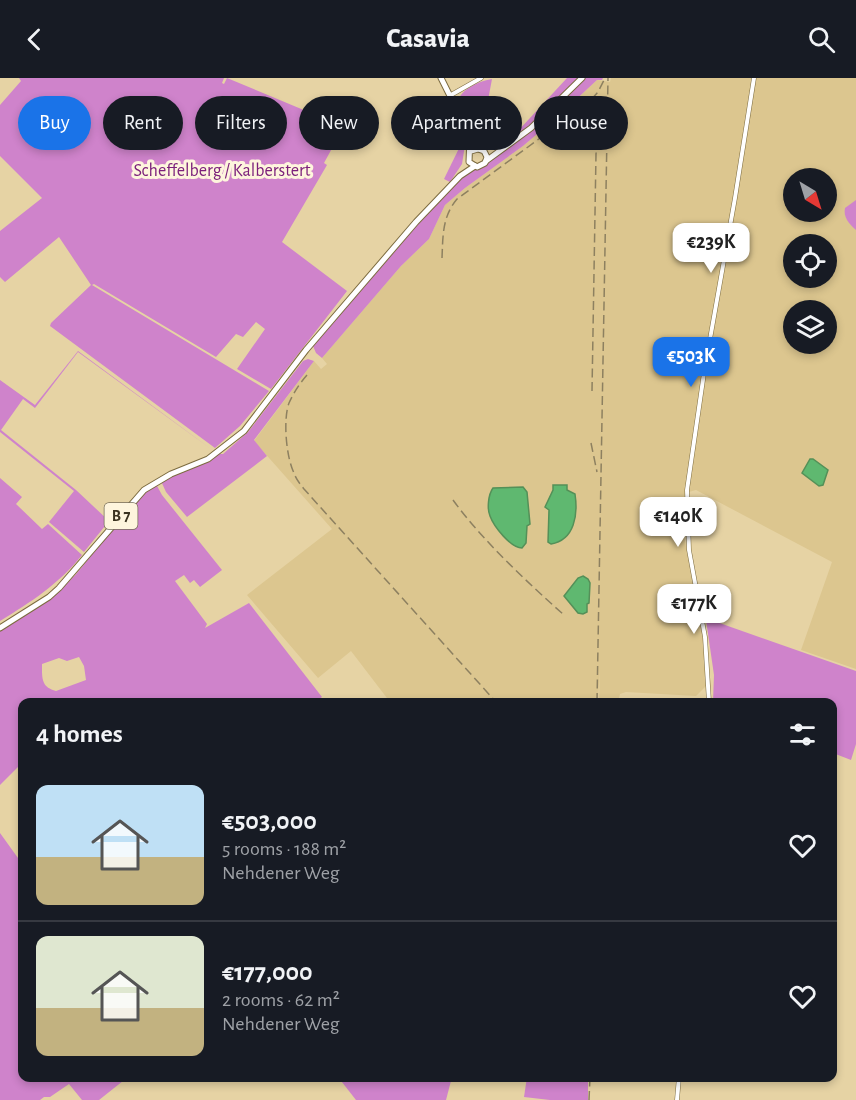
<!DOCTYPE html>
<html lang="en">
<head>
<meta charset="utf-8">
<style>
	body { margin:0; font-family:"Alegreya Sans",sans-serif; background:#20242c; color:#f1f3f6; height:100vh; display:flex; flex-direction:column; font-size:22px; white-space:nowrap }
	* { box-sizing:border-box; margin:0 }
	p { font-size:20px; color:#9ea1a6 }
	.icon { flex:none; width:33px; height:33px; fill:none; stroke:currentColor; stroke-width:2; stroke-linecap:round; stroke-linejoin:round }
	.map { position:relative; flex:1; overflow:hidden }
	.drawer { position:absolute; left:18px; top:620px; width:819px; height:384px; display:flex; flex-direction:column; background:#171b24; border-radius:12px; box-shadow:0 3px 9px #0003 }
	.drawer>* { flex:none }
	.banner { position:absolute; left:18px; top:18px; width:820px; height:54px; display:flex; gap:12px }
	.needle { width:39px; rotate:142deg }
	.tools { position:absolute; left:783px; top:90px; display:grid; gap:12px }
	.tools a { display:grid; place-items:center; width:54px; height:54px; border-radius:50%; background:#171b24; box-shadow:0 3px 9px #0003; font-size:30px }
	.price { position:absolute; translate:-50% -51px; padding:0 14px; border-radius:12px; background:#fff; color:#222; font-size:20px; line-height:39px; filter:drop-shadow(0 2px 3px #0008) }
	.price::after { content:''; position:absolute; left:50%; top:36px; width:18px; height:14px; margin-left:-9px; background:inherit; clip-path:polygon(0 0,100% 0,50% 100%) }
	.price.selected { background:#1a73e8; color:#fff }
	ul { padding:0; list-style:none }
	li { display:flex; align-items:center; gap:18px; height:150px; padding:0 18px }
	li+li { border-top:2px solid #363941 }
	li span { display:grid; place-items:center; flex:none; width:168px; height:120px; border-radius:12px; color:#555 }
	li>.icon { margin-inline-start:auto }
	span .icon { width:72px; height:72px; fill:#fffc; stroke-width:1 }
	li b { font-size:26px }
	h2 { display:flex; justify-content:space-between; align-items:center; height:72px; padding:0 18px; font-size:26px }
	.chip { padding:0 21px; border-radius:27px; background:#171b24; box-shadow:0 3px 9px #0003; font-size:21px; line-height:54px }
	.chip.selected { background:#1a73e8; color:#fff }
	header { display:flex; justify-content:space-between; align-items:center; height:78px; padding:0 18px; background:#171b24; font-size:27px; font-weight:800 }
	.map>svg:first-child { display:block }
	.built { fill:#dcc68f; fill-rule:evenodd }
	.green { fill:#cf83cb; fill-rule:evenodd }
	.water { fill:#5fb870; stroke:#549058; stroke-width:1.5 }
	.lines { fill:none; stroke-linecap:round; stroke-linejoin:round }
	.minor-casing { stroke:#7c6b3f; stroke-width:5 }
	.major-casing { stroke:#7c6b3f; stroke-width:7 }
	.minor { stroke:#fff; stroke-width:4 }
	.major { stroke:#fff; stroke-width:5 }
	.rail { stroke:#8d8060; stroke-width:1.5; stroke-dasharray:9 4.5; stroke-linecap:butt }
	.labels { text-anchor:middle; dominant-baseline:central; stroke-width:6; stroke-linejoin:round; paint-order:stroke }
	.shield { fill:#fef5dd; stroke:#756c58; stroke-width:1.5 }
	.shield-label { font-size:16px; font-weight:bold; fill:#3a321f }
	.park-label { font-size:18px; fill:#7c207b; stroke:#fef5dd }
</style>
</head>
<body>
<header><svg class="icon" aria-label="back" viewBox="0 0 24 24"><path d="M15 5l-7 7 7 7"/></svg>Casavia<svg class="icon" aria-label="search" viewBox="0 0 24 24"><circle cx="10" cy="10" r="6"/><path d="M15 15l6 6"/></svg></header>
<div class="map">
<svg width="856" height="1022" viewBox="0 0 856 1022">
	<rect width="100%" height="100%" fill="#e6d3a4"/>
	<path class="built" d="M 611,0 L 856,0 L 856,591 L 801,572 L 832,484 L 696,412 L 685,415 L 684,458 L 706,578 L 706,608 L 696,618 L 626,614 L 620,616 L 618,624 L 599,624 L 600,589 L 598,624 L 390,624 L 351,573 L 318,600 L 247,517 L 332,451 L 254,363 L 314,283 L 321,291 L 327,286 L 322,280 L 401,188 L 429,161 L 445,127 L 465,110 L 523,68 L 555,41 L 597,2 L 610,4 ZM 794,100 L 826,100 L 826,134 L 794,134 ZM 794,166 L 826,166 L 826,200 L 794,200 ZM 794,232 L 826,232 L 826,266 L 794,266 Z"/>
	<g class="green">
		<path d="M 19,0 L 224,0 L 222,5 L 224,6 L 227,0 L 342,48 L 342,52 L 324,85 L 327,87 L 282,164 L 347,213 L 271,311 L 237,291 L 265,251 L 256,244 L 243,259 L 236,256 L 216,279 L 94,206 L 92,207 L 269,313 L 240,348 L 215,370 L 50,248 L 51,245 L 91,207 L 59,159 L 5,204 L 0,199 L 0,153 L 42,120 L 0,78 L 0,27 L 21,3 Z"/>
		<path d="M 567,0 L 579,0 L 535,44 L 501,70 L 485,70 L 480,68 L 472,56 L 458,24 C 460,11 480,3 492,1 L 486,33 L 509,54 L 517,54 Z"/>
		<path d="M 585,0 L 603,0 L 602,2 L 597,2 L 555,41 L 523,68 L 465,110 L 445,127 L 429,161 L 401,188 L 322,280 L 316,275 L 313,268 L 416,147 L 464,97 L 474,91 L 484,89 L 495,77 L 528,56 Z"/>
		<path d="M 467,54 L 462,86 L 450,104 L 444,101 Z"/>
		<path d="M 856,122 L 856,152 C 849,146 843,139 845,130 Z"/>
		<path d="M 78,273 L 211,371 L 78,274 L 35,330 L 23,321 L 1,352 L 76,412 L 109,443 L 84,474 L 49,444 L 74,413 L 0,354 L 0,302 L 35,327 Z"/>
		<path d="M 308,281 L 314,283 L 254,362 L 267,378 L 187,439 L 166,414 L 161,403 L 219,376 L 223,376 L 248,354 L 303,283 Z"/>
		<path d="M 0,400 L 22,419 L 16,426 L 42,451 L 48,446 L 82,477 C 59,506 31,524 0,543 Z"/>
		<path d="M 156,406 L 162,417 L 222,492 L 200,509 L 194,502 L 190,505 L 184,497 L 175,503 L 207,546 L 205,550 L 249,525 L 322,619 L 315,624 L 174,622 L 22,624 L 22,685 L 0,707 L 0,553 C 28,536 55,520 77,495 C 102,466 123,428 156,406 ZM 79,579 L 84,588 L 86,602 L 56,613 C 41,609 42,600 42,586 L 59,580 L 67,583 Z"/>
		<path d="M 706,542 L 711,542 L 856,593 L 856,666 L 851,682 L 833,675 L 832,624 L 713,624 L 714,597 Z"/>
		<path d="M 0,755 L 18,780 L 22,783 L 22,999 L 128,999 L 99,1022 L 82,1022 L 69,1006 L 50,1019 L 44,1019 L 40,1022 L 0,1022 Z"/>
		<path d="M 338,999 L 452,999 L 446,1022 L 356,1022 Z"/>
		<path d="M 527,999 L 588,999 L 588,1022 L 550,1022 L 524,1019 Z"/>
	</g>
	<g class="water">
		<path d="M 810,381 L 813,381 L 828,392 L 823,407 L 819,408 L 802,395 Z"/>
		<path d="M 553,407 L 567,407 L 567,412 L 575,416 C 578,436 575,462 551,466 L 548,464 L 549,432 L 545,429 L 553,412 Z"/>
		<path d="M 523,409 L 527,414 L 530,446 L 527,448 L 526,465 L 522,470 C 511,470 494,449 490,438 C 487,431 488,417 493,410 Z"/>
		<path d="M 583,498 L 588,501 L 590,505 L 589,525 L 587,526 L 587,534 L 583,536 L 578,535 L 564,518 L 578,500 Z"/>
	</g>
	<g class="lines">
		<defs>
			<g id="minor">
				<path d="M 451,17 L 481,0"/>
				<path d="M 709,624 L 705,559 L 689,472 L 687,412 L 704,295 L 735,120 L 754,0"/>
				<path d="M 677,1022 L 679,999"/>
			</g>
			<g id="major">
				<path d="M 441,0 L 469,56 L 480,71"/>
				<path d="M 470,58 L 469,84 L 477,89 L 485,85 L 487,79 L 484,73 L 478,71 L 471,73"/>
				<path d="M 486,83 L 531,50 L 582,0"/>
				<path d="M 0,550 L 49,519 L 59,510 L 144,412 L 171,396 L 208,381 L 244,353 L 306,272 L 416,144 L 460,98 L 475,88"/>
			</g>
		</defs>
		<use href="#minor" class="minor-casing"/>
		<use href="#major" class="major-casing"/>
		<use href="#minor" class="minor"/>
		<use href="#major" class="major"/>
		<g class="rail">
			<path d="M 442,180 C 443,158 442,139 457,121 L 588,25 L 598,14 L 605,0"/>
			<path d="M 307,297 C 300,305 294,314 289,325 C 283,341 286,379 294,395 C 296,401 300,406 304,411 L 496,624"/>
			<path d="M 592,313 L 596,76 L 600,39"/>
			<path d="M 591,365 L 597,394"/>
			<path d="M 453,422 C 482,462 527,504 564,537"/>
			<path d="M 597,624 L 608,0"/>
			<path d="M 589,1022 L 590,999"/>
		</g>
	</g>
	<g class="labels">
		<rect class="shield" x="104.5" y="425" width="33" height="26" rx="4.5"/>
		<g class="shield-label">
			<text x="121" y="438">B 7</text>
		</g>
		<g class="park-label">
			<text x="222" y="93">Scheffelberg / Kalberstert</text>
		</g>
	</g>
</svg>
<div class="tools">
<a><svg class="needle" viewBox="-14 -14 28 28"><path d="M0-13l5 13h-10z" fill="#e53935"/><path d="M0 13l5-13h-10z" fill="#9ea1a6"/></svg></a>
<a><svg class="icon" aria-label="locate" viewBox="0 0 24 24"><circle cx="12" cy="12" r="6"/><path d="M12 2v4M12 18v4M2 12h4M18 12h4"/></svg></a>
<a><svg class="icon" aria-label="layers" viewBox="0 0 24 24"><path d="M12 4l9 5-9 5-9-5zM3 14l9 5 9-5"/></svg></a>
</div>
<b class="price" style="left:711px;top:196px">€239K</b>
<b class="price selected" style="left:691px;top:310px">€503K</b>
<b class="price" style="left:678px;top:470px">€140K</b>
<b class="price" style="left:694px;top:557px">€177K</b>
<div class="banner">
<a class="chip selected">Buy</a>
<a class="chip">Rent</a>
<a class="chip">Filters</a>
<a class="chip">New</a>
<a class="chip">Apartment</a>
<a class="chip">House</a>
</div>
<section class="drawer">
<h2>4 homes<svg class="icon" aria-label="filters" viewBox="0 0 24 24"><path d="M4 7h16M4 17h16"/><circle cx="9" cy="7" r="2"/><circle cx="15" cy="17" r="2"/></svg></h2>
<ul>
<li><span style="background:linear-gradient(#bfe0f5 60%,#c2b280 0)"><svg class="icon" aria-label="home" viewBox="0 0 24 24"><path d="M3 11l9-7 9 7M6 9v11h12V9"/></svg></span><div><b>€503,000</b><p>5 rooms · 188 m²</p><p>Nehdener Weg</p></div><svg class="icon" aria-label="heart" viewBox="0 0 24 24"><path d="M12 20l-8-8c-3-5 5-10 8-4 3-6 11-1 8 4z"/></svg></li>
<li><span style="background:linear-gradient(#dfe7d0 60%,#c2b280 0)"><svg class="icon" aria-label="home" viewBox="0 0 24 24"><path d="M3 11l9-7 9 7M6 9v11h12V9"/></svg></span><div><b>€177,000</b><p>2 rooms · 62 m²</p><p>Nehdener Weg</p></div><svg class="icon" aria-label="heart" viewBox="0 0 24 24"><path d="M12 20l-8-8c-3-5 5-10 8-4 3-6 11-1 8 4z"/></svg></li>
</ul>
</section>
</div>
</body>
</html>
